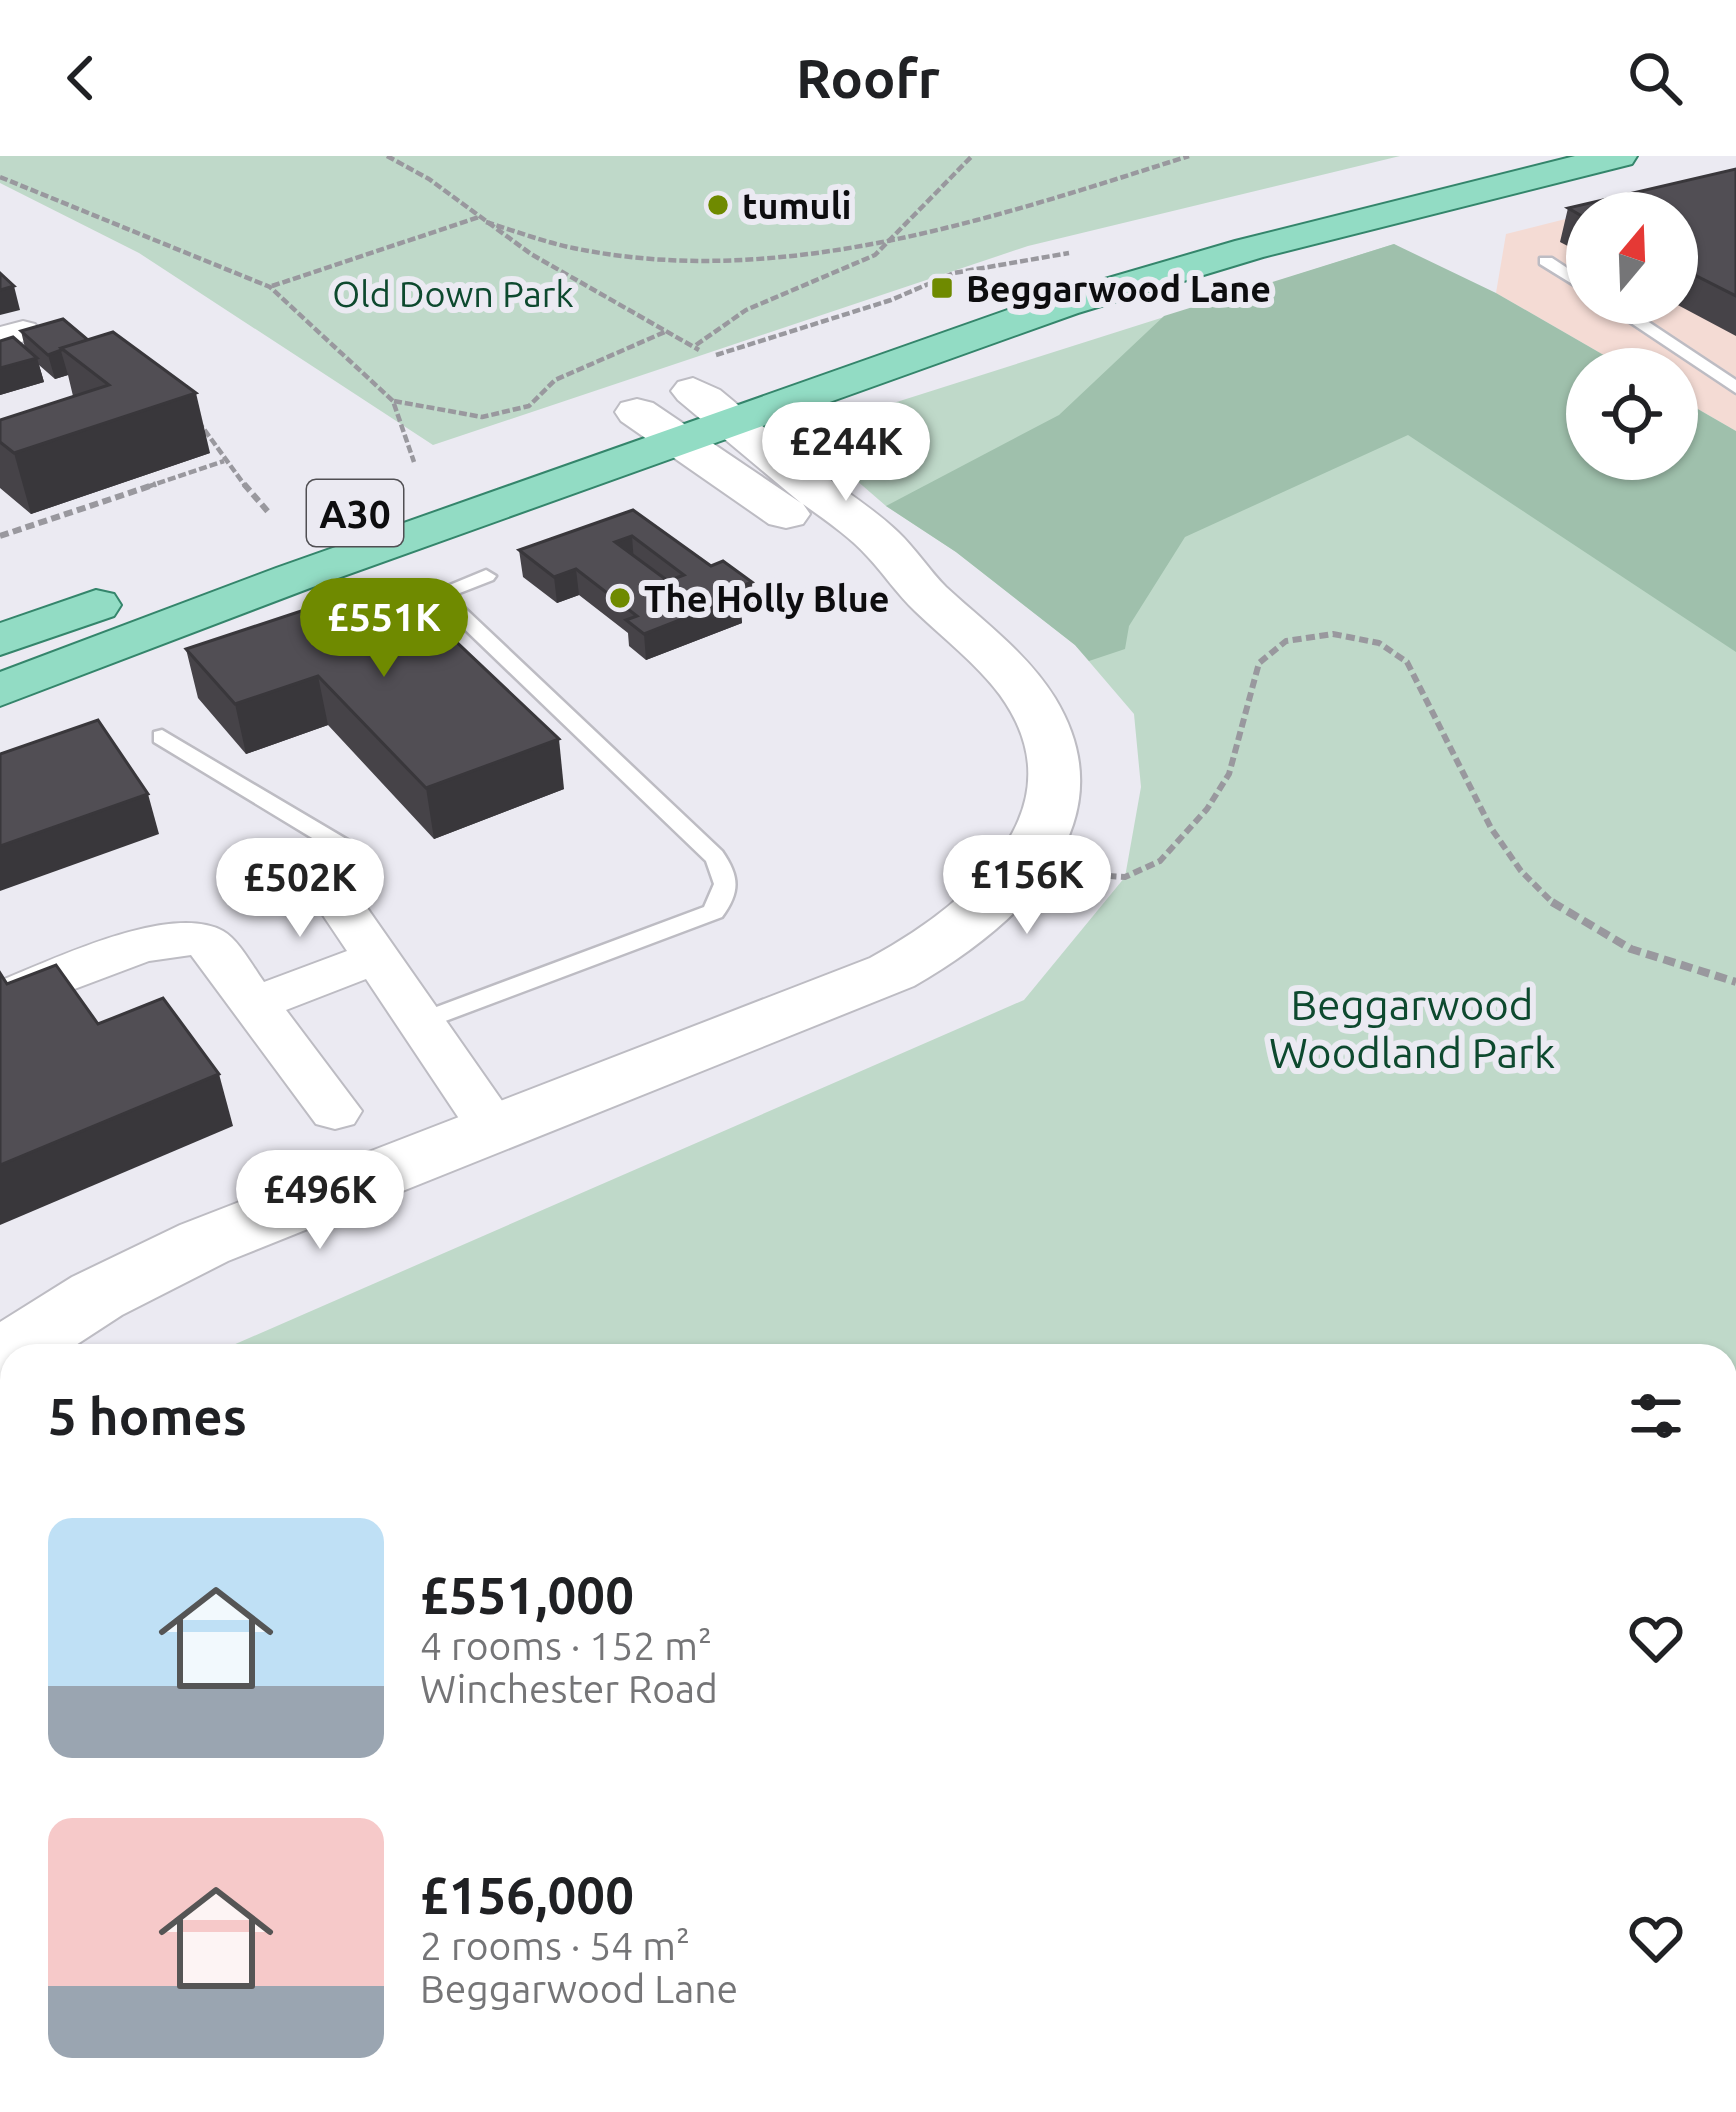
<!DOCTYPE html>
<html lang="en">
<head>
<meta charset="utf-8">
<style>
	body { margin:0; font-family:Ubuntu,sans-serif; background:#f6f6f6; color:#202124; height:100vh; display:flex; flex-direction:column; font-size:45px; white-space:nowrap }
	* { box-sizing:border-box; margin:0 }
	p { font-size:39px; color:#757577 }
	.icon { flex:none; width:66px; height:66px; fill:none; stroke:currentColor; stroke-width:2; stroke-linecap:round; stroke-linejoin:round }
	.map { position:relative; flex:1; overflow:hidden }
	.drawer { position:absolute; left:0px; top:1188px; width:1737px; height:768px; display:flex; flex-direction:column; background:#fff; border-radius:36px 36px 0 0; box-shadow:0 3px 9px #0004 }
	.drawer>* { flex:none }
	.needle { width:78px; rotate:19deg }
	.buttons { position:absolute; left:1566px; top:36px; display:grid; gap:24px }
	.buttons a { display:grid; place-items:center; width:132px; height:132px; border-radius:50%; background:#fff; box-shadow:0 3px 9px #0004; font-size:60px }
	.price { position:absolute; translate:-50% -102px; padding:0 27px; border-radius:42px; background:#fff; color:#222; font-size:39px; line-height:78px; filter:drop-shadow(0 3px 6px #0008) }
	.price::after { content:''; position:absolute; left:50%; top:72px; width:36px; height:27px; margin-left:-18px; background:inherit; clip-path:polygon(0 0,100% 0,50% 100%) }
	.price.active { background:#6f8a00; color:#fff }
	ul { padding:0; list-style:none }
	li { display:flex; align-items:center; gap:36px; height:300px; padding:0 48px }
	li span { display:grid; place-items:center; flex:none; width:336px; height:240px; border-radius:24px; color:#555 }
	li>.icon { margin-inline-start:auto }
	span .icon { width:144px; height:144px; fill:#fffc; stroke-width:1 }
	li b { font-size:51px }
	h2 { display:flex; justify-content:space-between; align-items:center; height:144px; padding:0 48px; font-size:51px }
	header { display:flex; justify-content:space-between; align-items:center; height:156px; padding:0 48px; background:#fff; font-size:54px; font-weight:700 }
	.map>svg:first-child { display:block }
	.commercial { fill:#f4dbd4; fill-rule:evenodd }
	.green { fill:#bfd9c9 }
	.forest { fill:#9fc0ac }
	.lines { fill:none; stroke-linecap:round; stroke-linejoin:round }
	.service-casing { stroke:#bdbcc3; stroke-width:5 }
	.minor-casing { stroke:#bdbcc3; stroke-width:4 }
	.tertiary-casing { stroke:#bdbcc3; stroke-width:4 }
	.primary-casing { stroke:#34856b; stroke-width:4 }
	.path-far3 { stroke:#99989e; stroke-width:4.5; stroke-dasharray:8 3; stroke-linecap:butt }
	.path-far2 { stroke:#99989e; stroke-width:6; stroke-dasharray:9 4.5; stroke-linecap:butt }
	.path-far1 { stroke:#99989e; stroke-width:8; stroke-dasharray:12 6; stroke-linecap:butt }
	.path { stroke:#99989e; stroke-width:9; stroke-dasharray:15 8; stroke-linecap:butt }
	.service { fill:#fff; fill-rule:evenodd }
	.minor { fill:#fff; fill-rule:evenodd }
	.tertiary { fill:#fff; fill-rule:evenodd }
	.primary { fill:#92dcc4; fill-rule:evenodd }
	.wall { fill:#464348 }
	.shaded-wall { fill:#39373b }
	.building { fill:#514e54; stroke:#39373b; stroke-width:3; fill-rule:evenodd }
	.poi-dot { fill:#6f8a00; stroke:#ebeaf2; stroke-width:4.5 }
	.labels { text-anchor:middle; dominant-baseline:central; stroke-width:12; stroke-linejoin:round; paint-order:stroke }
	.far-poi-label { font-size:36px; font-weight:bold; fill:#0d0d0f; stroke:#ebeaf2; text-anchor:start }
	.far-park-label { font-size:36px; fill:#0d492e; stroke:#ebeaf2 }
	.shield { fill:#ebeaf2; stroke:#504f53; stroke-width:3 }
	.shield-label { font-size:39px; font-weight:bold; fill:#0d0d0f }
	.park-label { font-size:42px; fill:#0d492e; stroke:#ebeaf2 }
</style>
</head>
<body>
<header><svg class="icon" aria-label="back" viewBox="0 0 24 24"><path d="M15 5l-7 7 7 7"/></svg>Roofr<svg class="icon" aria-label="search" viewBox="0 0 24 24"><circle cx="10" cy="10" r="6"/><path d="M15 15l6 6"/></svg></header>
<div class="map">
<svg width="1736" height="1956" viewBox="0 0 1736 1956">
	<rect width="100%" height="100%" fill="#ebeaf2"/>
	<path class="commercial" d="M 1736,20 L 1736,275 L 1677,241 L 1677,213 L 1628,213 L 1496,137 L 1506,78 ZM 1587,57 L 1677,57 L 1677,147 L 1587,147 Z"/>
	<g class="green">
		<path d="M 0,0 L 1400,0 L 1028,90 L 433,289 L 139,97 L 0,27 Z"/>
		<path d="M 1394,88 L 1587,213 L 1587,303 L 1677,303 L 1736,279 L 1736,1956 L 0,1956 L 0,1347 L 12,1338 L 12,1944 L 1725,1944 L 1725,1200 L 208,1200 L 1024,844 L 1125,721 L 1141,631 L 1134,558 L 1075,489 L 956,396 L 886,350 L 833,304 L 862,257 Z"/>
	</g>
	<path class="forest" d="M 1394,88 L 1496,137 L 1628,213 L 1587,213 L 1587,303 L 1677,303 L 1677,241 L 1736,275 L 1736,496 L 1408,279 L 1185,381 L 1129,470 L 1125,493 L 1089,505 L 1075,489 L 956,396 L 886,350 L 1059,259 L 1164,160 Z"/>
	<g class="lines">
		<defs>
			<g id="service">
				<path d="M 1540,102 L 1552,102 L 1587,125 L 1587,137 L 1540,108 Z"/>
				<path d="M 1601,147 L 1620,147 L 1736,224 L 1736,237 Z"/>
				<path d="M 486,414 L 496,420 L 493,424 L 452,440 L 722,695 C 740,721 740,736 722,761 L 424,873 L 415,871 L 411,865 L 415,859 L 704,751 L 714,728 L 706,705 L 428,438 Z"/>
				<path d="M 162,574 L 358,690 L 362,695 L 340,742 L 324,742 L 320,737 L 337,697 L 154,586 L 154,576 Z"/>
			</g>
			<g id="minor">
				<path d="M 23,165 L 35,168 L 40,175 L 35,182 L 0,192 L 0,171 Z"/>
				<path d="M 332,722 L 349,726 L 512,959 L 520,972 L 512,985 L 493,991 L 474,985 L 366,823 L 286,854 L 362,955 L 354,968 L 335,973 L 316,968 L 191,799 L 149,805 L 0,861 L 0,825 C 52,804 170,746 223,775 C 239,784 253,811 264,826 L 347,795 L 308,737 L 315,726 Z"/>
			</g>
			<path id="tertiary" d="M 693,222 L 720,234 C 751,259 779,286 811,310 C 840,332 872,351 898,376 C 916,393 929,414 946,431 C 984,466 1027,497 1055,542 C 1132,669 1017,771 914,830 L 228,1105 L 122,1159 L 59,1200 L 12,1200 L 12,1226 L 0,1230 L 0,1166 L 72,1121 L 180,1069 L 870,802 C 963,751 1084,655 1000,539 C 976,507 943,482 915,455 C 897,438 884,418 867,400 C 849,380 825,364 803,348 L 810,358 L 803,368 L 786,372 L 769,368 L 621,265 L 615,256 L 621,247 L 637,243 L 653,247 L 801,347 L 678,244 L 671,235 L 678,226 Z"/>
			<g id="primary">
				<path d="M 1575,0 L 1637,0 L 1632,8 L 1263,101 L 1078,157 L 310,432 L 0,550 L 0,516 L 276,412 L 1050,139 L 1235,85 Z"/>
				<path d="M 96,434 L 114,438 L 121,449 L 114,460 L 0,499 L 0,467 Z"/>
			</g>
		</defs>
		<use href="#service" class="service-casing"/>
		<use href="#minor" class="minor-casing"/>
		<use href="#tertiary" class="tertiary-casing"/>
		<use href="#primary" class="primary-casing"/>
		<g class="path-far3">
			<path d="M 387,0 L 429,23 L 531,98 L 699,194"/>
			<path d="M 0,21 L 270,131 L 393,245 L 414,306"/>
			<path d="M 486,66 C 515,75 544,86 573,92 C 781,135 993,62 1189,0"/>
			<path d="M 272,130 L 479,61"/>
			<path d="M 696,189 L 746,154 L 875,99 L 972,0"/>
			<path d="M 716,199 L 891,144 L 954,117 L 1069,97"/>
			<path d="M 394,245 L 482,261 L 529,250 L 555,224 L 667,175"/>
			<path d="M 198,265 L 246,331"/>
			<path d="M 147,331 L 224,305"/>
		</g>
		<g class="path-far2">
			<path d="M 244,328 L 270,358"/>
			<path d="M 0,380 L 156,328"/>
			<path d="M 1094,719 L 1125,721 L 1160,705 L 1207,653 L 1229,618 L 1259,507 L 1286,485 L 1333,478 L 1379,487 L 1407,506 L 1491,672 L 1521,715 L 1555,749"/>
		</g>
		<path class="path-far1" d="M 1552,746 L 1631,793 L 1736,826"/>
		<g class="path">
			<path d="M 1725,1640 L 1736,1601"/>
			<path d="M 1637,1956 L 1641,1944"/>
		</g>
		<use href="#service" class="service"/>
		<use href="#minor" class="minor"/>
		<use href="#tertiary" class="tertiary"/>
		<use href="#primary" class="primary"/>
	</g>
	<g class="wall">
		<path d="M 1736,13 L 1736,180 L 1674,147 L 1677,147 L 1677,57 L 1587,57 L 1587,100 L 1560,86 L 1568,52 Z"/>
		<path d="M 63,163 L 210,297 L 31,358 L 0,332 L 0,264 L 73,240 L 68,219 L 55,223 L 39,209 L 44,226 L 0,239 L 0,185 L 25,192 L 21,175 Z"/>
		<path d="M 633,354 L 753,453 L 741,457 L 742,467 L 646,504 L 629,490 L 628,477 L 579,439 L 557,447 L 523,421 L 519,394 Z"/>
		<path d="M 392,425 L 564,633 L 434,683 L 328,569 L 246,598 L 198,542 L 186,493 Z"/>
	</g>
	<g class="shaded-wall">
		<path d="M 14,130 L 20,154 L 0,159 L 0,134 Z"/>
		<path d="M 61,195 L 68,219 L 55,223 L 48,199 Z"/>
		<path d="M 37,202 L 44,226 L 0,239 L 0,212 Z"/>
		<path d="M 196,237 L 210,297 L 31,358 L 14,297 Z"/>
		<path d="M 632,380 L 634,407 L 615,386 Z"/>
		<path d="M 576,413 L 579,439 L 557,447 L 554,421 Z"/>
		<path d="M 752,426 L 753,453 L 741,457 L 742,467 L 646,504 L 644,478 L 732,434 Z"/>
		<path d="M 318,520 L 328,569 L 246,598 L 235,548 Z"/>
		<path d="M 559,583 L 564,633 L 434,683 L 426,632 Z"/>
		<path d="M 148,638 L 159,678 L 0,735 L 0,690 Z"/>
		<path d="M 219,918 L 233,970 L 0,1069 L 0,1009 Z"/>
	</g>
	<g class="building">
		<path d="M 1736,13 L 1736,140 L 1677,110 L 1677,57 L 1587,57 L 1587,63 L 1568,52 Z"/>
		<path d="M 0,117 L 14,130 L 0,134 Z"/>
		<path d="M 63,163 L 88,184 L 48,199 L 21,175 Z"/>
		<path d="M 113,176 L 196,237 L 14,297 L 0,286 L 0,264 L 109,229 L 61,192 Z"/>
		<path d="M 13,181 L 37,202 L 0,212 L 0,185 Z"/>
		<path d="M 633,354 L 711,410 L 723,405 L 752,426 L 732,434 L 741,440 L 644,478 L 626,464 L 637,460 L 576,413 L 554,421 L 519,394 ZM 632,380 L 684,419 L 668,425 L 615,386 Z"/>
		<path d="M 392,425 L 559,583 L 426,632 L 318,520 L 235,548 L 186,493 Z"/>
		<path d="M 98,564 L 148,638 L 0,690 L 0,598 Z"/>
		<path d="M 56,809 L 98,868 L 163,842 L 219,918 L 0,1009 L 0,817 L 7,828 Z"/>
	</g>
	<g class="poi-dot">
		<circle cx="718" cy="49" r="12"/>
		<rect x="930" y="120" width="24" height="24" rx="6"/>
		<circle cx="620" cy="442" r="12"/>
	</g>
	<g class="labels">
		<g class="far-poi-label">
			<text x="742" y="49">tumuli</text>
			<text x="966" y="132">Beggarwood Lane</text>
			<text x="644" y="442">The Holly Blue</text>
		</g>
		<g class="far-park-label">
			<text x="453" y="137">Old Down Park</text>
		</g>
		<rect class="shield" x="307" y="324" width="96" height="66" rx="9"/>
		<g class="shield-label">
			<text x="355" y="357">A30</text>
		</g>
		<g class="park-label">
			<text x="1412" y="848">Beggarwood<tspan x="1412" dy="48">Woodland Park</tspan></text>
		</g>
	</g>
</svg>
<div class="buttons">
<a><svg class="needle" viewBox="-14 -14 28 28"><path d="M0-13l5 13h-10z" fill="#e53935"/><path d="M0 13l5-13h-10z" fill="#757577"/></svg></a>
<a><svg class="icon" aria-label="locate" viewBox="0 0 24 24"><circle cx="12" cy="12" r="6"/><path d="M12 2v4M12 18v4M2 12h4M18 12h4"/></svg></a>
</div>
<b class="price" style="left:846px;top:348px">£244K</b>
<b class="price active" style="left:384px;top:524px">£551K</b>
<b class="price" style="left:1027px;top:781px">£156K</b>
<b class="price" style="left:300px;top:784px">£502K</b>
<b class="price" style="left:320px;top:1096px">£496K</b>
<section class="drawer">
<h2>5 homes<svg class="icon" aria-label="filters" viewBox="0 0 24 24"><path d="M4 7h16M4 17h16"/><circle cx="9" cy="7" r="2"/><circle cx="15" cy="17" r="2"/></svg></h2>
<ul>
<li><span style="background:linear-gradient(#bfe0f5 70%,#9aa5b1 0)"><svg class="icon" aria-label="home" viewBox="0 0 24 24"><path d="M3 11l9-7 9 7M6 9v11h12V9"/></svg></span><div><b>£551,000</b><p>4 rooms · 152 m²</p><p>Winchester Road</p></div><svg class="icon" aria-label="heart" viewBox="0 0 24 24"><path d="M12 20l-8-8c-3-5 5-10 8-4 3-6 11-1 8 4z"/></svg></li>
<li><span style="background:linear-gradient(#f6c9c9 70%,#9aa5b1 0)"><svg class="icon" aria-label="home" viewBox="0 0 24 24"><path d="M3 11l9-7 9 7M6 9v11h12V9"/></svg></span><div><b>£156,000</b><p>2 rooms · 54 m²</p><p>Beggarwood Lane</p></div><svg class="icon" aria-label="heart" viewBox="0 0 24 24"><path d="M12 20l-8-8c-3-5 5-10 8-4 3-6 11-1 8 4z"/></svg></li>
</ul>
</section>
</div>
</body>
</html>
